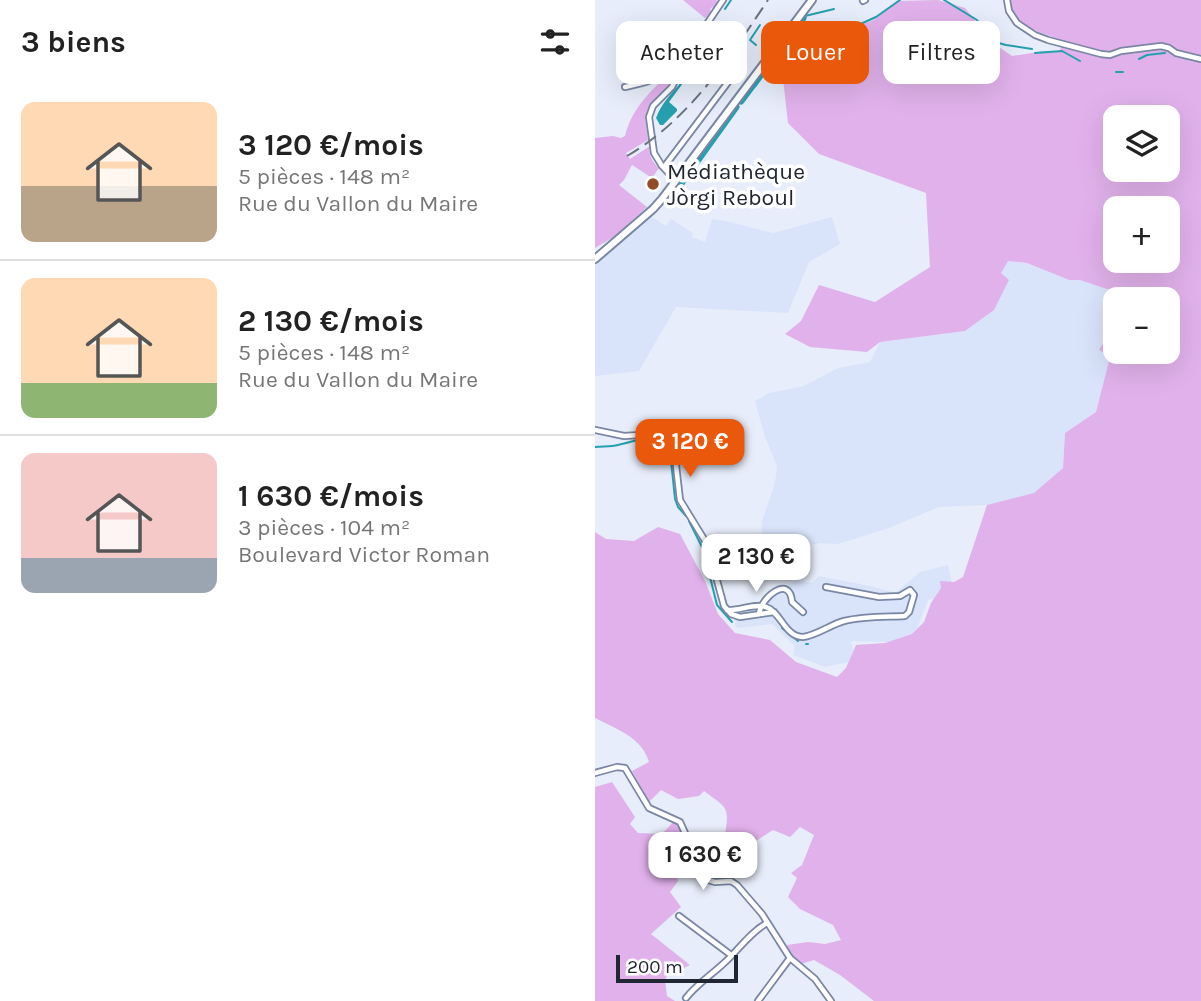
<!DOCTYPE html>
<html lang="fr">
<head>
<meta charset="utf-8">
<style>
	body { margin:0; font-family:Karla,sans-serif; background:#f2f2f2; color:#222; height:100vh; display:flex; flex-direction:column; font-size:26px; white-space:nowrap }
	* { box-sizing:border-box; margin:0 }
	p { font-size:23px; color:#767676 }
	.icon { flex:none; width:38px; height:38px; fill:none; stroke:currentColor; stroke-width:2; stroke-linecap:round; stroke-linejoin:round }
	.map { position:relative; flex:1; overflow:hidden }
	.side { display:flex; flex-direction:column; background:#fff; width:595px }
	.side>* { flex:none }
	.top-card { position:absolute; left:21px; top:21px; width:480px; height:63px; display:flex; gap:14px }
	.controls { position:absolute; left:508px; top:105px; display:grid; gap:14px }
	.controls a { display:grid; place-items:center; width:77px; height:77px; border-radius:14px; background:#fff; box-shadow:0 7px 28px #0002; font-size:35px }
	.scale { position:absolute; left:21px; bottom:18px; width:122px; box-sizing:border-box; padding-left:7px; border:4px solid #202632; border-top:0; font-size:19px; line-height:24px; white-space:nowrap; color:#202632; -webkit-text-stroke:5px #fff; paint-order:stroke }
	.price { position:absolute; translate:-50% -60px; padding:0 16px; border-radius:14px; background:#fff; color:#222; font-size:23px; line-height:46px; filter:drop-shadow(0 2px 4px #0008) }
	.price::after { content:''; position:absolute; left:50%; top:42px; width:21px; height:16px; margin-left:-10px; background:inherit; clip-path:polygon(0 0,100% 0,50% 100%) }
	.price.current { background:#ea580c; color:#fff }
	ul { padding:0; list-style:none }
	li { display:flex; align-items:center; gap:21px; height:175px; padding:0 21px }
	li+li { border-top:2px solid #e0e0e0 }
	li span { display:grid; place-items:center; flex:none; width:196px; height:140px; border-radius:14px; color:#555 }
	li>.icon { margin-inline-start:auto }
	span .icon { width:84px; height:84px; fill:#fffc; stroke-width:1 }
	li b { font-size:30px }
	h2 { display:flex; justify-content:space-between; align-items:center; height:84px; padding:0 21px; font-size:30px }
	.pill { padding:0 24px; border-radius:14px; background:#fff; box-shadow:0 7px 28px #0002; font-size:24px; line-height:63px }
	.pill.current { background:#ea580c; color:#fff }
	main { display:flex; flex:1; min-height:0 }
	.map>svg:first-child { display:block }
	.built { fill:#d9e4fb }
	.green { fill:#e1b1eb; fill-rule:evenodd }
	.water { fill:#25a0af }
	.lines { fill:none; stroke-linecap:round; stroke-linejoin:round }
	.stream { stroke:#25a0af; stroke-width:2 }
	.river { stroke:#25a0af; stroke-width:7 }
	.street-casing { stroke:#7987a4; stroke-width:8 }
	.secondary-casing { stroke:#7987a4; stroke-width:10 }
	.street { stroke:#fff; stroke-width:4.5 }
	.secondary { stroke:#fff; stroke-width:6 }
	.rail { stroke:#6b717e; stroke-width:2; stroke-dasharray:14 7; stroke-linecap:butt }
	.poi-dot { fill:#924b26; stroke:#fff; stroke-width:2.5 }
	.labels { text-anchor:middle; dominant-baseline:central; stroke-width:7; stroke-linejoin:round; paint-order:stroke }
	.poi-label { font-size:23px; fill:#202632; stroke:#fff; text-anchor:start }
</style>
</head>
<body>
<main>
<section class="side">
<h2>3 biens<svg class="icon" aria-label="filters" viewBox="0 0 24 24"><path d="M4 7h16M4 17h16"/><circle cx="9" cy="7" r="2"/><circle cx="15" cy="17" r="2"/></svg></h2>
<ul>
<li><span style="background:linear-gradient(#ffd9b3 60%,#b9a48a 0)"><svg class="icon" aria-label="home" viewBox="0 0 24 24"><path d="M3 11l9-7 9 7M6 9v11h12V9"/></svg></span><div><b>3 120 €/mois</b><p>5 pièces · 148 m²</p><p>Rue du Vallon du Maire</p></div></li>
<li><span style="background:linear-gradient(#ffd9b3 75%,#8fb573 0)"><svg class="icon" aria-label="home" viewBox="0 0 24 24"><path d="M3 11l9-7 9 7M6 9v11h12V9"/></svg></span><div><b>2 130 €/mois</b><p>5 pièces · 148 m²</p><p>Rue du Vallon du Maire</p></div></li>
<li><span style="background:linear-gradient(#f6c9c9 75%,#9aa5b1 0)"><svg class="icon" aria-label="home" viewBox="0 0 24 24"><path d="M3 11l9-7 9 7M6 9v11h12V9"/></svg></span><div><b>1 630 €/mois</b><p>3 pièces · 104 m²</p><p>Boulevard Victor Roman</p></div></li>
</ul>
</section>
<div class="map">
<svg width="606" height="1001" viewBox="0 0 606 1001">
	<rect width="100%" height="100%" fill="#e7edfa"/>
	<g class="built">
		<path d="M 55,216 L 71,226 L 76,219 L 98,233 L 97,237 L 110,242 L 117,219 L 135,222 L 178,233 L 237,217 L 245,244 L 214,262 L 193,313 L 81,307 L 44,371 L 0,376 L 0,264 Z"/>
		<path d="M 412,261 L 432,263 L 474,280 L 485,279 L 512,289 L 540,294 L 538,299 L 520,299 L 520,329 L 516,330 L 515,357 L 501,412 L 470,433 L 468,468 L 439,493 L 392,505 L 344,507 L 294,528 L 243,544 L 225,543 L 188,551 L 171,549 L 166,542 L 167,521 L 180,483 L 182,466 L 170,437 L 160,401 L 174,393 L 209,386 L 243,368 L 275,362 L 285,342 L 370,331 Z"/>
		<path d="M 353,565 L 359,593 L 333,600 L 322,629 L 313,638 L 293,642 L 256,641 L 258,649 L 254,662 L 230,667 L 198,655 L 200,646 L 177,624 L 143,628 L 140,626 L 141,608 L 165,602 L 182,587 L 195,584 L 202,580 L 217,583 L 224,576 L 280,587 L 300,593 L 325,572 Z"/>
	</g>
	<g class="green">
		<path d="M 88,0 L 121,0 L 124,2 L 119,9 L 117,7 L 115,10 L 116,12 L 110,18 Z"/>
		<path d="M 343,0 L 370,8 L 398,43 L 417,56 L 450,51 L 465,51 L 467,41 C 451,34 427,29 418,11 C 416,8 416,4 415,0 L 606,0 L 606,1001 L 279,1001 L 245,975 L 219,960 L 206,964 L 197,956 L 192,945 L 213,942 L 230,944 L 246,940 L 238,925 L 205,909 L 193,897 L 202,878 L 196,873 L 207,865 L 219,835 L 205,827 L 195,837 L 178,830 L 156,844 L 142,837 L 130,834 C 135,805 131,808 109,791 L 104,796 L 83,799 L 66,790 L 54,802 L 37,771 L 54,762 C 47,737 21,729 0,718 L 0,532 L 11,539 L 39,541 L 63,527 L 85,534 L 110,581 L 123,614 L 140,633 L 175,640 L 201,662 L 242,677 L 251,668 L 261,645 L 290,643 L 317,634 L 329,622 L 336,603 L 346,588 L 345,581 L 359,582 L 368,577 L 392,505 L 439,493 L 468,468 L 470,433 L 501,412 L 515,357 L 504,350 L 516,330 L 520,331 L 520,352 L 572,352 L 572,299 L 539,299 L 539,293 L 512,289 L 485,280 L 474,280 L 432,263 L 413,261 L 406,273 L 414,280 L 399,310 L 370,331 L 285,342 L 272,352 L 215,347 L 190,334 L 206,321 L 224,285 L 280,302 L 335,267 L 331,193 L 224,154 L 193,123 L 188,79 L 223,64 L 234,42 L 260,27 L 279,20 L 302,1 ZM 520,117 L 572,117 L 572,170 L 520,170 ZM 520,208 L 572,208 L 572,261 L 520,261 Z"/>
		<path d="M 79,67 L 82,69 L 76,83 L 56,104 L 52,111 L 50,117 L 53,140 L 31,153 L 35,159 L 55,146 C 53,154 58,163 64,168 L 57,178 L 37,165 L 29,180 L 24,185 L 52,207 L 20,236 L 0,248 L 0,138 L 18,136 L 26,138 L 30,136 C 38,104 59,90 79,67 Z"/>
		<path d="M 17,782 L 40,817 L 35,824 L 43,833 L 67,834 L 79,821 C 93,835 82,843 87,858 L 78,862 L 83,881 L 75,892 L 86,907 L 56,934 L 95,965 L 85,970 L 76,966 L 70,980 L 72,996 L 80,1001 L 0,1001 L 0,787 Z"/>
	</g>
	<path class="water" d="M 87,81 L 88,83 L 74,102 L 82,109 L 82,111 L 68,125 L 65,125 L 61,118 C 66,104 77,93 87,81 Z"/>
	<g class="lines">
		<g class="stream">
			<path d="M 349,0 L 382,20 L 396,41 L 411,45 L 437,49"/>
			<path d="M 130,9 L 136,0"/>
			<path d="M 210,16 L 239,9"/>
			<path d="M 193,39 L 223,35 L 241,31 L 250,31 L 281,17 L 305,0"/>
			<path d="M 161,45 L 155,40 L 165,25"/>
			<path d="M 440,53 L 467,51 L 485,61"/>
			<path d="M 589,58 L 606,61"/>
			<path d="M 544,59 L 552,55 L 570,53"/>
			<path d="M 521,72 L 528,72"/>
			<path d="M 0,447 C 7,446 16,447 23,445 C 44,441 53,432 73,446 L 75,451 L 80,499 L 83,507 L 91,516"/>
			<path d="M 94,521 L 108,549 L 122,605 L 137,622"/>
			<path d="M 187,628 L 203,641"/>
			<path d="M 211,644 L 213,644"/>
		</g>
		<g class="river">
			<path d="M 205,23 L 208,18"/>
			<path d="M 177,61 L 202,27"/>
			<path d="M 159,84 L 173,65"/>
			<path d="M 146,101 L 158,85"/>
			<path d="M 82,189 L 141,107"/>
		</g>
		<defs>
			<g id="street">
				<path d="M 412,0 L 414,11 L 422,23 L 440,35 L 453,40 L 506,54 L 515,55 L 526,51 L 566,46 L 574,48 L 581,53 L 606,59"/>
				<path d="M 268,1 L 270,0"/>
				<path d="M 30,87 C 53,82 66,81 78,58 C 84,48 84,41 93,34 L 105,34"/>
				<path d="M 69,167 L 140,73 L 141,68"/>
				<path d="M 81,181 L 67,166 L 59,153 L 54,117 L 58,106 L 77,87 L 95,49 L 128,0"/>
				<path d="M 0,430 L 29,436 L 61,434 L 72,438 L 79,448 L 85,500 L 112,544 L 129,606 L 136,614 L 145,617 L 179,612"/>
				<path d="M 132,610 C 145,611 159,603 171,607 C 186,612 190,637 208,637 C 220,636 237,624 249,621 C 269,616 290,617 310,616 L 314,612 L 319,595 L 315,590 L 305,596 L 284,597 L 231,587"/>
				<path d="M 164,614 C 166,597 195,574 197,602 L 208,612"/>
				<path d="M 0,773 L 22,767 L 30,768 L 54,808 L 85,822 L 90,833 L 88,853 L 94,863 L 110,879 L 120,882 L 136,881 L 142,885 L 167,914 L 195,958 L 220,979 L 236,1001"/>
				<path d="M 84,916 L 136,955"/>
				<path d="M 91,998 C 101,985 115,976 128,964 C 143,951 154,933 172,923"/>
				<path d="M 163,1001 L 195,958"/>
			</g>
			<path id="secondary" d="M 0,259 L 58,209 L 67,199 L 217,0"/>
		</defs>
		<use href="#street" class="street-casing"/>
		<use href="#secondary" class="secondary-casing"/>
		<use href="#street" class="street"/>
		<use href="#secondary" class="secondary"/>
		<path class="rail" d="M 32,156 C 94,120 134,58 173,0"/>
	</g>
	<circle class="poi-dot" cx="58" cy="184" r="7"/>
	<g class="labels">
		<g class="poi-label">
			<text x="72" y="171">Médiathèque<tspan x="72" dy="26">Jòrgi Reboul</tspan></text>
		</g>
	</g>
</svg>
<div class="controls">
<a><svg class="icon" aria-label="layers" viewBox="0 0 24 24"><path d="M12 4l9 5-9 5-9-5zM3 14l9 5 9-5"/></svg></a>
<a>+</a>
<a>−</a>
</div>
<div class="scale">200 m</div>
<b class="price current" style="left:95px;top:479px">3 120 €</b>
<b class="price" style="left:161px;top:594px">2 130 €</b>
<b class="price" style="left:108px;top:892px">1 630 €</b>
<div class="top-card">
<a class="pill">Acheter</a>
<a class="pill current">Louer</a>
<a class="pill">Filtres</a>
</div>
</div>
</main>
</body>
</html>
